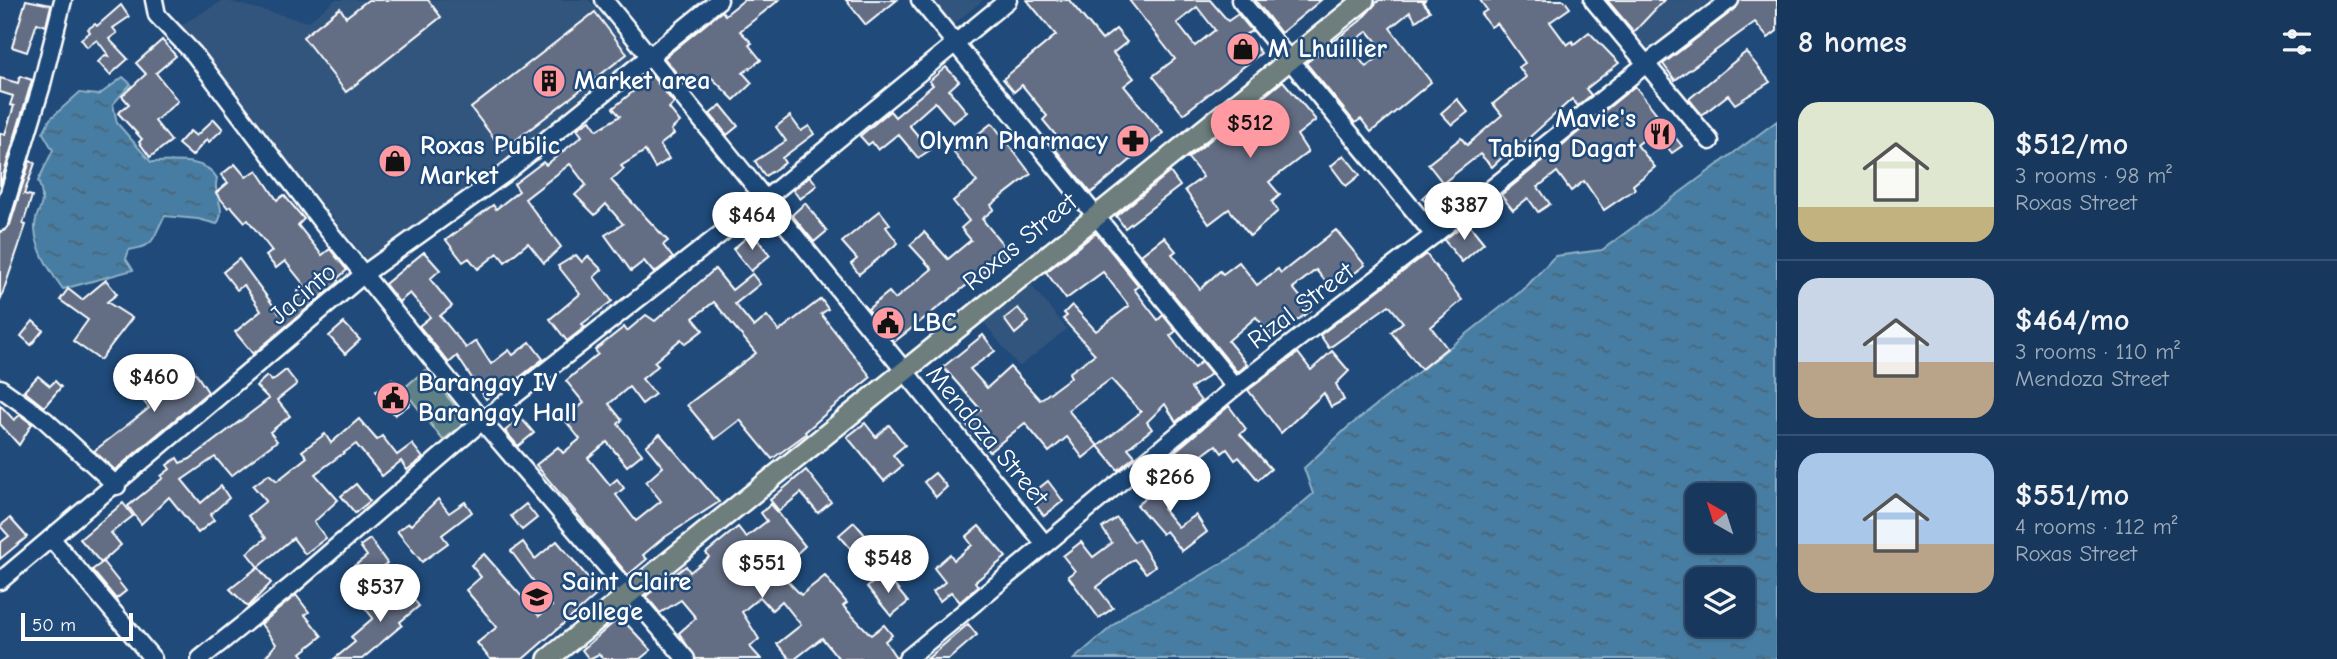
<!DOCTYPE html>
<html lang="en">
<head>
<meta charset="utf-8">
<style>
	body { margin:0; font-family:"Comic Neue",sans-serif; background:#244365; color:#f1f3f6; height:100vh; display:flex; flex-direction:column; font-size:26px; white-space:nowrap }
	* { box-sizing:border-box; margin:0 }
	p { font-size:23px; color:#9eacbb }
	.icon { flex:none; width:38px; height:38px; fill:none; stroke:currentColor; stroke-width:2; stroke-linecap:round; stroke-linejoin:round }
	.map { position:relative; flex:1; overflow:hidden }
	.drawer { display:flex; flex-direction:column; background:#17385c; width:560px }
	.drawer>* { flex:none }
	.needle { width:46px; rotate:321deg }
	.tools { position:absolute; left:1685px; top:483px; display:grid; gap:14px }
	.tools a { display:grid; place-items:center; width:70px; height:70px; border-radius:14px; background:#17385c; box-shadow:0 2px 5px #0004,0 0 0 2px #365272; font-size:35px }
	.scale { position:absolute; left:21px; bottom:18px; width:112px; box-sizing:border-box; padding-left:7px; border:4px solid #fff; border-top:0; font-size:19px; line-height:24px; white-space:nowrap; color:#fff; -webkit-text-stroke:5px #1f4a7a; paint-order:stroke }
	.price { position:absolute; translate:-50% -60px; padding:0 16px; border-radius:24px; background:#fff; color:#222; font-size:23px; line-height:46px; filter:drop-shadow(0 2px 4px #0008) }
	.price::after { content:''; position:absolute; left:50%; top:42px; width:21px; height:16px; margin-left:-10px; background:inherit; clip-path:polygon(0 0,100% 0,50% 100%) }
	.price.active { background:#ff9aa2; color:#111 }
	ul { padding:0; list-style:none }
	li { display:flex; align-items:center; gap:21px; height:175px; padding:0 21px }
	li+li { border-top:2px solid #365272 }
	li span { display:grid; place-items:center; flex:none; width:196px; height:140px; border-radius:21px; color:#555 }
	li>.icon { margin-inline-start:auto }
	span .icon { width:84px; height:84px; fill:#fffc; stroke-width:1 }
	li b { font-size:30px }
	h2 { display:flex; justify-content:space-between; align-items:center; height:84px; padding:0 21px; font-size:30px }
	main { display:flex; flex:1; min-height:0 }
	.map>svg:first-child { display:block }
	.built { fill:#33547d }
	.green { fill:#5d8186; stroke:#aec0c2; stroke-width:2 }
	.water { fill:url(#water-ripples); stroke:#90b1c7; stroke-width:2; fill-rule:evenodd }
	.building { fill:#636d83; stroke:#fff; stroke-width:2; fill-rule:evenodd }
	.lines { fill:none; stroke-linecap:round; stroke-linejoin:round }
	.minor-casing { stroke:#fff; stroke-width:21 }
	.major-casing { stroke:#fff; stroke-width:24 }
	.minor { stroke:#1f4a7a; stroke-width:16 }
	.major { stroke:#6d7e7c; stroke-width:19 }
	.labels { text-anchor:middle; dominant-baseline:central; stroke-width:5; stroke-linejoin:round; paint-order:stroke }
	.poi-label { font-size:26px; font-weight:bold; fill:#fff; stroke:#1f4a7a; text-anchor:start }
	.street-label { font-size:26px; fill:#fff; stroke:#1f4a7a }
</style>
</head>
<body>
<main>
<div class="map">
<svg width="1777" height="659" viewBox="0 0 1777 659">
	<defs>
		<pattern id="water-ripples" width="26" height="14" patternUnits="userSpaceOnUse" patternTransform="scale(1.75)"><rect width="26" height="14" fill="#467da2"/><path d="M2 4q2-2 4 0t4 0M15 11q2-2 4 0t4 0" fill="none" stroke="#496477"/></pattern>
	</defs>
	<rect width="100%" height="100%" fill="#1f4a7a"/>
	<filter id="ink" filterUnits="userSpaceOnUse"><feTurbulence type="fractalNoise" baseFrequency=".0143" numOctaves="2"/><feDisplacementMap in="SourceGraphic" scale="14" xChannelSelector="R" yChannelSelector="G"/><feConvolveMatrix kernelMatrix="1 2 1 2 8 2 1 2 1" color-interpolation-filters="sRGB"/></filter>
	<g filter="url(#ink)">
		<g class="built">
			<path d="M 224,0 L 308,22 L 335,0 L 589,0 L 636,57 L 371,265 L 179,26 Z"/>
			<path d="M 927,0 L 983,0 L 949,28 Z"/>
			<path d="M 1603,0 L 1711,0 L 1645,53 Z"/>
			<path d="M 1028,281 L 1067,329 L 1019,367 L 981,319 Z"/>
		</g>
		<path class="green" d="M 425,370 L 468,421 L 443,440 L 403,389 Z"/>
		<g class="water">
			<path d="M 123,77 L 131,84 L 113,104 L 117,123 L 151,162 C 172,162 205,157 217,178 C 212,198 228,206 217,224 L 198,219 L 165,216 C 151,238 159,245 129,250 L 126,259 L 133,270 L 63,289 C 51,273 36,250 35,229 C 34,208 49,209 38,181 L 53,150 L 43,133 L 50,119 L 79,93 L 99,95 Z"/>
			<path d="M 1777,121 L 1777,659 L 1074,659 L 1131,610 L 1176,590 L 1248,548 L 1313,494 L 1304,468 L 1347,428 L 1524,289 L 1555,256 L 1602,250 ZM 1698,495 L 1743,495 L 1743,541 L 1698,541 ZM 1698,579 L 1743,579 L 1743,625 L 1698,625 Z"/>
		</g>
		<g class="building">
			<path d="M 26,0 L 51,5 L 46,26 L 37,23 L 27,52 L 12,47 Z"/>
			<path d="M 368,0 L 428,0 L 441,17 L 346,92 L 303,37 L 340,8 L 346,17 Z"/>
			<path d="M 744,0 L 779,0 L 740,31 L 752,43 L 749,45 L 761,60 L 743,73 L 752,83 L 734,100 L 710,76 L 691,91 L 664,58 L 722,11 L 725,15 Z"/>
			<path d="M 846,0 L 897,0 L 866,25 Z"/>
			<path d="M 1027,0 L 1069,0 L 1102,40 L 1116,29 L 1127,42 L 1113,53 L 1134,78 L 1124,86 L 1163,133 L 1091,193 L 1055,149 L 1062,143 L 1043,120 L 1047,116 L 1022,85 L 1014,92 L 1003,79 L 1056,35 Z"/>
			<path d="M 1129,0 L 1210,0 L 1228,21 L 1238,14 L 1252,31 L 1246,34 L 1261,53 L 1183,114 L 1153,76 L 1175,59 ZM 1197,7 L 1215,30 L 1195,46 L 1177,23 Z"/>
			<path d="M 1255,0 L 1321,0 L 1281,33 Z"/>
			<path d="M 1379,0 L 1425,0 L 1423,2 L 1430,11 L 1416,21 L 1410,12 L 1390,28 L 1431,82 L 1371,132 L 1361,119 L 1355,123 L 1306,63 L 1360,21 ZM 1368,31 L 1385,52 L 1366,67 L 1349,45 Z"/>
			<path d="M 1480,0 L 1564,0 L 1570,8 L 1550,22 L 1567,45 L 1572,41 L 1574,44 L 1589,32 L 1619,63 L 1586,89 L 1591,95 L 1578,106 L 1572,99 L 1511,154 L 1509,151 L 1492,167 L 1480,154 L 1443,183 L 1428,164 L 1461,138 L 1467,145 L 1502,115 L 1493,104 L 1526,77 L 1519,67 L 1525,63 L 1497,23 L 1491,27 L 1481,14 L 1487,10 Z"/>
			<path d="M 1607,0 L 1664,0 L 1634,32 Z"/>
			<path d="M 1740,0 L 1777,0 L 1777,31 L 1768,38 L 1755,22 L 1675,80 L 1663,64 L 1736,8 Z"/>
			<path d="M 121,5 L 129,17 L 113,28 L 117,33 L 109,39 L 128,59 L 110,75 L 98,62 L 105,55 L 109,56 L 97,40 L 87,47 L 81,39 L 90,32 L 88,29 L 95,24 L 97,26 Z"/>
			<path d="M 595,12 L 627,54 L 503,150 L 471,108 Z"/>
			<path d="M 162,40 L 176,56 L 156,73 L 178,101 L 155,121 L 171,141 L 150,157 L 139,142 L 142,139 L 118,113 L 129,104 L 122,96 L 146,74 L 136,63 Z"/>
			<path d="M 1746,52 L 1770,82 L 1735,104 L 1728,95 L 1702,115 L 1689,99 Z"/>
			<path d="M 946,67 L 959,81 L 949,90 L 967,112 L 953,123 L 935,102 L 909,125 L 930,150 L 918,158 L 898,134 L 878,150 L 872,142 L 868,145 L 860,136 L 890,111 L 895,117 L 933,85 L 929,81 Z"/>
			<path d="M 20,76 L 32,80 L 0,186 L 0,133 L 5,134 L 14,106 L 10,105 L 13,96 L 0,92 L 0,78 L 18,83 Z"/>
			<path d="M 652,76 L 674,103 L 669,108 L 680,122 L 671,130 L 674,134 L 660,145 L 669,159 L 655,168 L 645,151 L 621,166 L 624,169 L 611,180 L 668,241 L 663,245 L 673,258 L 654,273 L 644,261 L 631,271 L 605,235 L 623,224 L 606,204 L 595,215 L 575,195 L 586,185 L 570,164 L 525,199 L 561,247 L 544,263 L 528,243 L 505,262 L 498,253 L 478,269 L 469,258 L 463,262 L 446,240 L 493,205 L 496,209 L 519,191 L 514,184 L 543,162 L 546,165 L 582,136 L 577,129 L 590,120 L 597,130 L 620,116 L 613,108 Z"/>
			<path d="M 1283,81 L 1316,120 L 1297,135 L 1308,152 L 1269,182 L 1280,195 L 1272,202 L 1278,211 L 1250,236 L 1229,209 L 1209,224 L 1185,190 L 1203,177 L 1188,158 Z"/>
			<path d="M 1635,86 L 1682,146 L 1672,153 L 1655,131 L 1637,145 L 1655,167 L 1633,185 L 1635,189 L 1604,210 L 1584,181 L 1571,191 L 1557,172 L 1538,187 L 1550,204 L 1538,212 L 1528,198 L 1513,210 L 1501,195 Z"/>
			<path d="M 1457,99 L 1468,112 L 1452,125 L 1441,113 Z"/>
			<path d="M 721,105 L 738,126 L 727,135 L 710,114 Z"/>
			<path d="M 790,116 L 801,131 L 809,126 L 814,134 L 782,158 L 785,163 L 765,176 L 755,161 L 786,141 L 776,127 Z"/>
			<path d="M 214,119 L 223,129 L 209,142 L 207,139 L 192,156 L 178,144 L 190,131 L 196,136 Z"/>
			<path d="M 992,123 L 1031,174 L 991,205 L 994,209 L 982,219 L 1009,252 L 894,342 L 868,309 L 889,292 L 895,299 L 932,269 L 910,245 L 924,232 L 948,259 L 971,240 L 961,228 L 969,221 L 953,201 L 977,182 L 954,153 Z"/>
			<path d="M 1344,155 L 1360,175 L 1346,186 L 1331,166 Z"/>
			<path d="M 30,161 L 35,163 L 24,194 L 32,196 L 23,224 L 26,225 L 0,301 L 0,232 L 10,225 Z"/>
			<path d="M 235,164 L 246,177 L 257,170 L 277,200 L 284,195 L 304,219 L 298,225 L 322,255 L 330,249 L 347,270 L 337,279 L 339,282 L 253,354 L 235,332 L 261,311 L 244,285 L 237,290 L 223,272 L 239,259 L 279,313 L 300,296 L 297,292 L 305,286 L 285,261 L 276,268 L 266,256 L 272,251 L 248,220 L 245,222 L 231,206 L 228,208 L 216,193 L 228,183 L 221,175 Z"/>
			<path d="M 1170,172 L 1180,186 L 1125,228 L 1116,216 Z"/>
			<path d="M 810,176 L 817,185 L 800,199 L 793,190 Z"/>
			<path d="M 1436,185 L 1448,197 L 1435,211 L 1422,198 Z"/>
			<path d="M 805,203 L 827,231 L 814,242 L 792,215 Z"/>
			<path d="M 880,211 L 890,224 L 886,227 L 898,243 L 859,274 L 851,264 L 857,259 L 842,242 Z"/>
			<path d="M 1467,222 L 1484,243 L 1462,262 L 1444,240 Z"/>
			<path d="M 1336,230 L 1365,265 L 1333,290 L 1316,270 L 1293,288 L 1311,310 L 1274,338 L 1256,317 L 1228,341 L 1247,364 L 1237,372 L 1141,255 L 1164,237 L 1176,251 L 1172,254 L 1200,289 L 1220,271 L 1223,274 L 1239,262 L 1257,285 L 1278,269 L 1281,273 Z"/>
			<path d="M 752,233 L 770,255 L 751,271 L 733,249 Z"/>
			<path d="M 1096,233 L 1139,286 L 1134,289 L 1158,320 L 1163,315 L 1176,331 L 1170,336 L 1194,368 L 1201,362 L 1211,374 L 1191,388 L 1201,401 L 1176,422 L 1165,404 L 1147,422 L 1152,429 L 1128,448 L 1135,456 L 1118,470 L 1098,446 L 1083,458 L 1067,437 L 1049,452 L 1025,423 L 989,452 L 965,423 L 981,410 L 943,367 L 983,335 L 995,351 L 970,369 L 987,388 L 1010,367 L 1040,400 L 1071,377 L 1069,373 L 1095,354 L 1063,319 L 1067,316 L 1064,313 L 1072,305 L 1096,331 L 1129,306 L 1103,272 L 1066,299 L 1046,272 ZM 1111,379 L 1141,412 L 1098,446 L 1068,410 Z"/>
			<path d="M 424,252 L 440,270 L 430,279 L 452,306 L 440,316 L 466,348 L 476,341 L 491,364 L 509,350 L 513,355 L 530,342 L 543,359 L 510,385 L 508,382 L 486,399 L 457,356 L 449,363 L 419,326 L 430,317 L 410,293 L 399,302 L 385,284 Z"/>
			<path d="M 1426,254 L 1462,300 L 1431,327 L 1447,348 L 1421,369 L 1391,332 L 1403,322 L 1389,305 L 1329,348 L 1320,335 Z"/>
			<path d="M 576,255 L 582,262 L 588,256 L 602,270 L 594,277 L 612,301 L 582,324 L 585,327 L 567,341 L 550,319 L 580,294 L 558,266 Z"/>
			<path d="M 715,269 L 732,290 L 752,274 L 760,284 L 735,304 L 754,327 L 767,316 L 779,331 L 821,299 L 828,309 L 821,314 L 871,377 L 830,410 L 805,432 L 806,434 L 772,459 L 740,420 L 715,439 L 687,405 L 756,353 L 714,302 L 693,318 L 703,330 L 685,344 L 681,339 L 654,362 L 658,366 L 642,379 L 655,394 L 642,404 L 629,387 L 609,404 L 622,420 L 618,424 L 642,454 L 627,466 L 607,442 L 588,458 L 610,485 L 617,479 L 624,488 L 616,495 L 636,521 L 661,501 L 646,482 L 663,467 L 646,446 L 660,434 L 719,502 L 662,539 L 643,555 L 647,559 L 628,575 L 536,465 L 558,447 L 563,453 L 580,439 L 564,419 L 584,403 L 566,381 L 598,354 L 595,350 L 624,327 L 627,331 L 646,315 L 655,321 Z"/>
			<path d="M 106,280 L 117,294 L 107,302 L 132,318 L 100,360 L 73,341 L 88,320 L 60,300 L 68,289 L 82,300 Z"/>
			<path d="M 1018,308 L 1029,322 L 1015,334 L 1004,319 Z"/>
			<path d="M 33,321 L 43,330 L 31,345 L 21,336 Z"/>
			<path d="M 344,323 L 360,340 L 345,354 L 329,336 Z"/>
			<path d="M 1332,351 L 1349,371 L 1336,384 L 1344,400 L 1331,407 L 1324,393 L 1281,433 L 1248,390 L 1298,353 L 1311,370 Z"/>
			<path d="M 191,366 L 208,392 L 115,470 L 94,451 L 149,408 L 137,393 L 168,367 L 175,375 Z"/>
			<path d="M 286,370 L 297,384 L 277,400 L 290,416 L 270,432 L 277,441 L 231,476 L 215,457 L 182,480 L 201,503 L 221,486 L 229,498 L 210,515 L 214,520 L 198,533 L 169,497 L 141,524 L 128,506 L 163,478 L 161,476 L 170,469 L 167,465 L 177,458 L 180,463 L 190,459 L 269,399 L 256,386 L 267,376 L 272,381 Z"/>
			<path d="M 38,376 L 50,386 L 55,381 L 61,387 L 44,407 L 24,391 Z"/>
			<path d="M 392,379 L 410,404 L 395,415 L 376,391 Z"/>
			<path d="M 0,405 L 14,420 L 20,415 L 32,424 L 19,445 L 0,424 Z"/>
			<path d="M 1229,406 L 1246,429 L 1240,434 L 1271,469 L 1258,480 L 1239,457 L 1235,460 L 1227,449 L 1222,453 L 1216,445 L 1185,468 L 1173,453 Z"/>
			<path d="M 521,418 L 534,433 L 518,446 L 505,431 Z"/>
			<path d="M 359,419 L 377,440 L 382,436 L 397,455 L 412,444 L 423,458 L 407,470 L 401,461 L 382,476 L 356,444 L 315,474 L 338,500 L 314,522 L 326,538 L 305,554 L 293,538 L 258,567 L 247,553 L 266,538 L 248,516 L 266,501 L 253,486 L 269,474 L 277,481 L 307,457 L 302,451 L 325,434 L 331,443 Z"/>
			<path d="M 865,423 L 876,437 L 889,425 L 905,445 L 893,455 L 902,466 L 884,481 L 847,437 Z"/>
			<path d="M 806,470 L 831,502 L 818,513 L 801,493 L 779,511 L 770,500 Z"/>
			<path d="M 1165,472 L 1181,494 L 1163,509 L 1178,527 L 1196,515 L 1207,532 L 1182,551 L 1166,531 L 1162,534 L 1137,505 L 1158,488 L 1153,481 Z"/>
			<path d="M 935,473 L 947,487 L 936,497 L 924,482 Z"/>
			<path d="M 1048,481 L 1063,501 L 1044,516 L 1029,496 Z"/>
			<path d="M 356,484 L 370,501 L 355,513 L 341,496 Z"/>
			<path d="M 438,499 L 449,513 L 465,502 L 472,512 L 442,535 L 448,543 L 422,562 L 397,531 L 409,523 L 411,525 Z"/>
			<path d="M 123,503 L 133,516 L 111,533 L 121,545 L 101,563 L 80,539 Z"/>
			<path d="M 526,504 L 537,518 L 522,530 L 511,516 Z"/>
			<path d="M 771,504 L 805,546 L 778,571 L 801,595 L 825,576 L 847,603 L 843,606 L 871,635 L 884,625 L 892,635 L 885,641 L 897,659 L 839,659 L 822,638 L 795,659 L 790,659 L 777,644 L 801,625 L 782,601 L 772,610 L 760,597 L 742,612 L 759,639 L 750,647 L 761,659 L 696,659 L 679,633 L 696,618 L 681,600 L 660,613 L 646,596 L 686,566 L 690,572 L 709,557 L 706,553 L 738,527 L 746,537 L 767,521 L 761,513 Z"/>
			<path d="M 10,518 L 27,537 L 0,559 L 0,543 L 9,536 L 0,526 Z"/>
			<path d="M 1117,518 L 1134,542 L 1138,539 L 1155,566 L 1146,573 L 1134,559 L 1097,587 L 1113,608 L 1099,618 L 1068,576 L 1075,571 L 1063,556 L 1081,542 L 1093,557 L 1112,543 L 1102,528 Z"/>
			<path d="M 854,522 L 872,543 L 857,556 L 839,535 Z"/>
			<path d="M 979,526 L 1006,557 L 975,582 L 978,586 L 960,602 L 951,592 L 940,601 L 933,592 L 945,582 L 934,568 L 950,554 L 954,560 L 972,545 L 966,537 Z"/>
			<path d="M 370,539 L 387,563 L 365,580 L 354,566 L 367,556 L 360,546 Z"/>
			<path d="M 557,541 L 600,592 L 523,659 L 490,659 L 477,643 L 497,627 L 466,590 L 481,577 L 471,565 L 484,554 L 539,616 L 552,606 L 511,551 L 523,542 L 535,559 Z"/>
			<path d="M 103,562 L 126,591 L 116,599 L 92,570 Z"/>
			<path d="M 258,567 L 271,583 L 248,607 L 230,589 Z"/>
			<path d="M 885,574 L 908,602 L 891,616 L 867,587 Z"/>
			<path d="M 403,586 L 419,606 L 400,622 L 402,625 L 362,659 L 334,659 L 355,642 L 351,637 L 373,618 L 362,604 L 371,596 L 379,607 Z"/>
			<path d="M 296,595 L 309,612 L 305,615 L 322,636 L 301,653 L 306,659 L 264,659 L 276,644 L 261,624 Z"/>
			<path d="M 620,617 L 651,650 L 640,659 L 603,659 L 599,654 L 589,659 L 582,650 Z"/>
			<path d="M 968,624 L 977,635 L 949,659 L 927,659 Z"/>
		</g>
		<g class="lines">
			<defs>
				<g id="minor">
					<path d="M 154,0 L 157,15 L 194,54 L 323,224 L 482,421 L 686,659"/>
					<path d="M 604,0 L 1044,543"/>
					<path d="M 920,0 L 1235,387"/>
					<path d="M 1240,0 L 1434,235"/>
					<path d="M 1593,0 L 1710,141"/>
					<path d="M 0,222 L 41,88 L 63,0"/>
					<path d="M 0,388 L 45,420 L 117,486"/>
					<path d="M 51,538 L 153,659"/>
					<path d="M 0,581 L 364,274 L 504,174 L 719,0"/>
					<path d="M 200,659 L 291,586 L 482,421 L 764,200 L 1008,0"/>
					<path d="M 907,659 L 1235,387 L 1434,235 L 1646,64 L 1730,0"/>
				</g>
				<path id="major" d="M 548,659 L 1364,0"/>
			</defs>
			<use href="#minor" class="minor-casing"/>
			<use href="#major" class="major-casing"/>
			<use href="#minor" class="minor"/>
			<use href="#major" class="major"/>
		</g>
	</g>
	<defs>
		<symbol id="shop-disc" viewBox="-11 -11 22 22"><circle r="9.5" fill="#ff9aa2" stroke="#1f4a7a"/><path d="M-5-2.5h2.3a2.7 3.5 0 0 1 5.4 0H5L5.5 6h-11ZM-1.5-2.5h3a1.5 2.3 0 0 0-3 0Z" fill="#111"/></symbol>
		<symbol id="building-disc" viewBox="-11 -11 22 22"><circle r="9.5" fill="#ff9aa2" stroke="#1f4a7a"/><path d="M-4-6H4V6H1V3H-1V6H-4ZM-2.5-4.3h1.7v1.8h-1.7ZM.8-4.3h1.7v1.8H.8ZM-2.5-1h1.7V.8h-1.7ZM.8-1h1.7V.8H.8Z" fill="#111"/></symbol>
		<symbol id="restaurant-disc" viewBox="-11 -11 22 22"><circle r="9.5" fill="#ff9aa2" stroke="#1f4a7a"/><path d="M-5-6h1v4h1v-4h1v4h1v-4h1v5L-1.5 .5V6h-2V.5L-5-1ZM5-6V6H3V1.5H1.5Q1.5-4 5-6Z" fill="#111"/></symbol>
		<symbol id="pharmacy-disc" viewBox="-11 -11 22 22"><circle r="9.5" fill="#ff9aa2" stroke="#1f4a7a"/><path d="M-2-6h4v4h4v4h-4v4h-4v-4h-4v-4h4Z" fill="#111"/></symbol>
		<symbol id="civic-disc" viewBox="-11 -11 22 22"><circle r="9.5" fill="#ff9aa2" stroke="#1f4a7a"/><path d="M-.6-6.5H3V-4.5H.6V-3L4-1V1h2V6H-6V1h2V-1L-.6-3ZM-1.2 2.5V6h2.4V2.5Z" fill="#111"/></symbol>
		<symbol id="university-disc" viewBox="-11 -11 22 22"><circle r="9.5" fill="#ff9aa2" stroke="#1f4a7a"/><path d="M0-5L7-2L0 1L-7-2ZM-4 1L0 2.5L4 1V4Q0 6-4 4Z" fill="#111"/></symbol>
	</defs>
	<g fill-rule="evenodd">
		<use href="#shop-disc" x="1224" y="30" width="38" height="38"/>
		<use href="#building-disc" x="530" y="62" width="38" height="38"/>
		<use href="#restaurant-disc" x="1641" y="115" width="38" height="38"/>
		<use href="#pharmacy-disc" x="1114" y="122" width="38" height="38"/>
		<use href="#shop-disc" x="376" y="142" width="38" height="38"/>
		<use href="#civic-disc" x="869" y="304" width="38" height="38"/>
		<use href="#civic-disc" x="374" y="379" width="38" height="38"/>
		<use href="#university-disc" x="518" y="578" width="38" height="38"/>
	</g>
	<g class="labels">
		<g class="poi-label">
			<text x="1268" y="49">M Lhuillier</text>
			<text x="574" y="81">Market area</text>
			<text x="1636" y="119" text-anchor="end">Mavie's<tspan x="1636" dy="30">Tabing Dagat</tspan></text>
			<text x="1108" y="141" text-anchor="end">Olymn Pharmacy</text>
			<text x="420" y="146">Roxas Public<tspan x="420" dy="30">Market</tspan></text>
			<text x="912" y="323">LBC</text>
			<text x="418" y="383">Barangay IV<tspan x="418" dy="30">Barangay Hall</tspan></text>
			<text x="562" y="582">Saint Claire<tspan x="562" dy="30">College</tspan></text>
		</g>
		<g class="street-label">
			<text transform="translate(1020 242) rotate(-39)">Roxas Street</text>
			<text transform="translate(303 294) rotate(-41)">Jacinto</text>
			<text transform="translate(1301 306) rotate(-37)">Rizal Street</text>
			<text transform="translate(987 436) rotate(50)">Mendoza Street</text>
		</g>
	</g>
</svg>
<div class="tools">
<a><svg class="needle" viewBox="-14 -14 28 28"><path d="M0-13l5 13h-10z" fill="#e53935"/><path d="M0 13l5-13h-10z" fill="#9eacbb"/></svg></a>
<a><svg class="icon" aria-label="layers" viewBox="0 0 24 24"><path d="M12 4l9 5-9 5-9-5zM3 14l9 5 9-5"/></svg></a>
</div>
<div class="scale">50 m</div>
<b class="price active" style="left:1250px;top:160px">$512</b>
<b class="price" style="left:1464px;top:242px">$387</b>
<b class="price" style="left:752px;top:252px">$464</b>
<b class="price" style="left:154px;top:414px">$460</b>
<b class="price" style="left:1170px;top:514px">$266</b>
<b class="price" style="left:888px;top:595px">$548</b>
<b class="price" style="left:762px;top:600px">$551</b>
<b class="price" style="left:380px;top:624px">$537</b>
</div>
<section class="drawer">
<h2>8 homes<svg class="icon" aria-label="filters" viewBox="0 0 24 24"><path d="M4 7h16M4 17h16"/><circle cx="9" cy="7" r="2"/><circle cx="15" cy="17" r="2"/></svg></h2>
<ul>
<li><span style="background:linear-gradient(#dfe7d0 75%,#c2b280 0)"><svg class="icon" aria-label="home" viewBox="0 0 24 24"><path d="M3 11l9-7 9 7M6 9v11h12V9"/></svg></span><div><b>$512/mo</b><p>3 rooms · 98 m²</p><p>Roxas Street</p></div></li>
<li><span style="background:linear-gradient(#c9d6e8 60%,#b9a48a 0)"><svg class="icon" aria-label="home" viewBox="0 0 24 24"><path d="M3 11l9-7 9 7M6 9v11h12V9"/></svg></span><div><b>$464/mo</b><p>3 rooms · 110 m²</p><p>Mendoza Street</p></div></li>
<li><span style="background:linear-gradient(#a9c7e8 65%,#b9a48a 0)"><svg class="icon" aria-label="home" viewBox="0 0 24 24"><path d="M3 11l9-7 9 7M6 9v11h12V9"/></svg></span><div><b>$551/mo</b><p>4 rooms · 112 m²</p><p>Roxas Street</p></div></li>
</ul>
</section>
</main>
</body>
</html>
